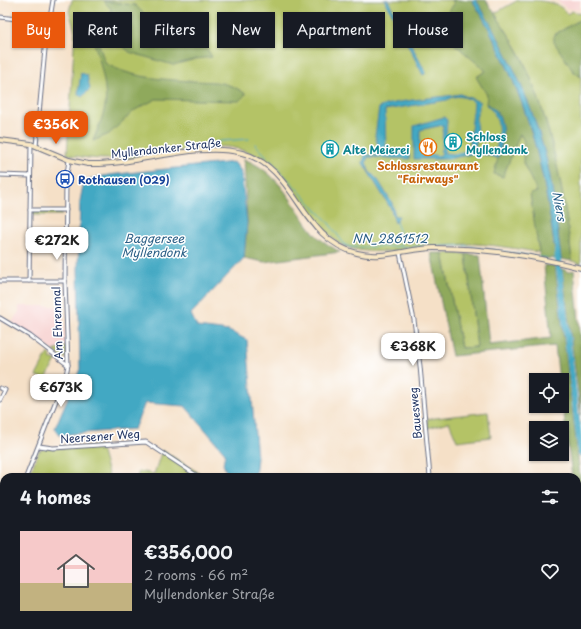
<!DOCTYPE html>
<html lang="en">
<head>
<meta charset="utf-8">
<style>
	body { margin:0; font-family:"Playpen Sans",sans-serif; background:#242831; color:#f1f3f6; height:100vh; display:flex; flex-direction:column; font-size:15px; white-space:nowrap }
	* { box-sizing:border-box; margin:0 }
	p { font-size:13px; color:#9ea1a6 }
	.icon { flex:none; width:22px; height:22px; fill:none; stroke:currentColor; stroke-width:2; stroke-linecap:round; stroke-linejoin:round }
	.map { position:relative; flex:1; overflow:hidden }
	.details { position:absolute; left:0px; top:473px; width:581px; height:156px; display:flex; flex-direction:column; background:#171b24; border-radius:12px 12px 0 0; box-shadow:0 1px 3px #0004 }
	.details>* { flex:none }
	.guide { position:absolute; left:12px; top:12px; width:557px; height:36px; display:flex; gap:8px }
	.tools { position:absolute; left:529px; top:373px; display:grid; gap:8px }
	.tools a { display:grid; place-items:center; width:40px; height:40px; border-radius:0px; background:#171b24; box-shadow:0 1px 3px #0004; font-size:20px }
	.price { position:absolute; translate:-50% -34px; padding:0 9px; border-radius:8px; background:#fff; color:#222; font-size:13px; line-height:26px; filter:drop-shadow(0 1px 2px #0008) }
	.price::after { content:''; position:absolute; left:50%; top:24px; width:12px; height:9px; margin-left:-6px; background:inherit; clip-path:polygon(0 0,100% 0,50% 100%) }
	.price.on { background:#ea580c; color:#fff }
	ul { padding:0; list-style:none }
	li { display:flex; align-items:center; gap:12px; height:100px; padding:0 20px }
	li span { display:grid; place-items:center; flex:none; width:112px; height:80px; border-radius:0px; color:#555 }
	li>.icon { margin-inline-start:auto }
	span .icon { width:48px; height:48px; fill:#fffc; stroke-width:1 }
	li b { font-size:17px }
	h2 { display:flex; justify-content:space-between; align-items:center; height:48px; padding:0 20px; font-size:17px }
	.pill { padding:0 14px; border-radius:0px; background:#171b24; box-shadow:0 1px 3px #0004; font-size:14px; line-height:36px }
	.pill.on { background:#ea580c; color:#fff }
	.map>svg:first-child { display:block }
	.built { fill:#f7d0cf }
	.green { fill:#b4c366; stroke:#687962 }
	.forest { fill:#8fa95b; stroke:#556c5c }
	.water { fill:#43a8c3; stroke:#2f6c90; fill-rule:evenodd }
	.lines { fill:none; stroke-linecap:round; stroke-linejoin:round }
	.stream { stroke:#43a8c3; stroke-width:1 }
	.river { stroke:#43a8c3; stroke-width:6 }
	.street-casing { stroke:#676d83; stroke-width:5 }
	.secondary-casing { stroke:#676d83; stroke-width:6 }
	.street { stroke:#fff; stroke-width:3 }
	.secondary { stroke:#f9e7c3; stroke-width:4 }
	.labels { text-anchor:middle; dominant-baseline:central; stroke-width:3; stroke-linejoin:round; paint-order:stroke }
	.culture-label { font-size:11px; font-weight:bold; fill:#0d838f; stroke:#fff; text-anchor:start }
	.street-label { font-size:11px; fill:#1b2f5e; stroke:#fff }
	.food-label { font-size:11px; font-weight:bold; fill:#c56008; stroke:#fff }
	.transit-label { font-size:11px; font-weight:bold; fill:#164399; stroke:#fff; text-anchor:start }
	.water-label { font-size:12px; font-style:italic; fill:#2b5f86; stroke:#fff }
</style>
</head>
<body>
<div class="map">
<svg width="581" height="629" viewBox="0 0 581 629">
	<rect width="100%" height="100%" fill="#fff"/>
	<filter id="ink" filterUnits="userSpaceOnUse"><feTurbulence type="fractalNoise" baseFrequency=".025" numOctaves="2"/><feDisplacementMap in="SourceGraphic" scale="8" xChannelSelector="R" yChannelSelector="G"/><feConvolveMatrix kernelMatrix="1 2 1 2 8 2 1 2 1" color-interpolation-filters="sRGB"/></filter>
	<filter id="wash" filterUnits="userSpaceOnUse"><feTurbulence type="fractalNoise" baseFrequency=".012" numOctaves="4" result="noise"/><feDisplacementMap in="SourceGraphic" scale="16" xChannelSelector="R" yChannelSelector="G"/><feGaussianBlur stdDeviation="0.9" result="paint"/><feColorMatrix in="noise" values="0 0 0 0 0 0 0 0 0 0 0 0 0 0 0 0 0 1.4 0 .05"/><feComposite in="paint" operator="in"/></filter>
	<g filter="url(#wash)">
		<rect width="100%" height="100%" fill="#f5e0c7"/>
		<g class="built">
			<path d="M 556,0 L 581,0 L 579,10 L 566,8 Z"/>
			<path d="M 19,306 L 58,306 L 59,311 L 63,311 L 66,346 L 54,351 L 12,322 L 19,312 Z"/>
		</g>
		<g class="green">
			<path d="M 72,0 L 461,0 L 507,87 L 534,173 L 544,253 C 522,250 498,245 475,244 C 439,243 368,262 338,243 C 334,240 331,236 327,233 C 292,199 290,161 234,148 C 220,145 204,148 189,150 C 147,155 109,165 67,154 L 75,31 L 69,11 Z"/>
			<path d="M 518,0 C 536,0 559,0 567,14 L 572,11 L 581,14 L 581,19 L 554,35 L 573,71 L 581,77 L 581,264 L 572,261 C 564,193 551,123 523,60 C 516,44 504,29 495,13 Z"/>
			<path d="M 34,211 L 61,212 L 62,215 L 32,215 Z"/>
			<path d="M 443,253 L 466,254 L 477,347 L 461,348 Z"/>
			<path d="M 66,346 L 66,357 L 63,358 L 54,351 Z"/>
			<path d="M 48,353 L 51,356 L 50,358 L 56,360 L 46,379 L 36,376 Z"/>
			<path d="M 488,412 L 491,437 L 457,441 L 449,422 L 428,428 L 427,419 Z"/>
			<path d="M 100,446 L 109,477 L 28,477 L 39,451 L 43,449 Z"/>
			<path d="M 162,450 L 206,477 L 137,477 L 139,471 L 154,474 Z"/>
			<path d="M 395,625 L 431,625 L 430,629 L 394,629 Z"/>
			<path d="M 465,625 L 507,625 L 507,629 L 466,629 Z"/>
		</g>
		<g class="forest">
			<path d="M 452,0 L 472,0 C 484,17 493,37 502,56 C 535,125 546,183 556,258 L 540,259 L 530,194 L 537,192 L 523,163 L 524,141 L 520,134 L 503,177 L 494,174 C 499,152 513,116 486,104 L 487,95 L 476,77 L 486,71 L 438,30 L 442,20 L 454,4 Z"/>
			<path d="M 476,0 L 486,0 C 498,19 513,39 523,60 C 551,120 565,195 572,261 L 561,259 C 557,226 554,194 547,162 C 534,108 505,46 476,0 Z"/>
			<path d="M 104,1 L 135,5 L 168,37 L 181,43 L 204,44 L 212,57 L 196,59 L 173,65 L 129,52 L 117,40 L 110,26 L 111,9 Z"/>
			<path d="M 87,19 L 92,23 L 105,63 C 131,78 160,79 190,81 C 212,82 226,80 246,94 L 239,101 L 156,99 L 135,110 L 109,134 L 93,141 C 97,130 103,118 105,106 C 109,83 93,41 87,19 Z"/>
			<path d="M 581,19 L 581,77 L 573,71 L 554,42 L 554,35 Z"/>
			<path d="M 244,159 C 282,174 291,205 315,234 C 321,241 332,247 340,252 L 264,262 L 244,258 L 247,222 Z"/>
			<path d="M 431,253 L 443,253 L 461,348 L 477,347 L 466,254 L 480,255 L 489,345 L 551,338 L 544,265 L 555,266 L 581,482 L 581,538 L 580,538 L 577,518 L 577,477 L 572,477 L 562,400 L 562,380 L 559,380 L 555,346 L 452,356 Z"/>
			<path d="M 562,268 L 568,272 L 574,270 L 581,342 L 581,415 Z"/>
		</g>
		<g class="water">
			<path d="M 385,0 L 388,0 L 426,73 L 423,75 Z"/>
			<path d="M 472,0 L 476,0 C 506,47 534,107 547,162 C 554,194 557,226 561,259 L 556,258 C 546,183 535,125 502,56 C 493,37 484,17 472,0 Z"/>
			<path d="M 81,73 L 87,75 L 90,89 L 82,97 L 78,94 Z"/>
			<path d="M 460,94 L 480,102 L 476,118 L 477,136 L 475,152 L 496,155 C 497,140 502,127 494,113 C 492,109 487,107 486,104 C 507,113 504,140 498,158 L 476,153 L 448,159 L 414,159 L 414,126 L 444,117 L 447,120 L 446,136 L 447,138 L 444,153 L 454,154 L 467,151 L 469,147 L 474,103 C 468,96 454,94 447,100 L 385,110 L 386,152 L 409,154 L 410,159 L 368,157 L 366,162 L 369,171 L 378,180 L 392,203 L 395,216 L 399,216 L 395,223 L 391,209 L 363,163 L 365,155 L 381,155 L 375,136 L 379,108 C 387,101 446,97 460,94 ZM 443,125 L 442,148 L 440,150 L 442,153 L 439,156 L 422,153 L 420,151 L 420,130 Z"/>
			<path d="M 234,162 L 241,171 L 247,222 L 244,258 L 191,314 L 197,327 L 229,331 L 247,340 L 257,458 L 255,477 L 234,477 L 227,474 L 223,464 L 225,453 L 185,406 L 145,403 L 134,429 L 59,435 L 55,428 L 80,369 L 78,270 L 80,201 L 84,180 L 108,175 Z"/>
		</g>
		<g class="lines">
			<g class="stream">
				<path d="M 255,144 L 328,222 L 345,245 L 350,247 L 466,246 L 547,258"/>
				<path d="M 196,148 L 221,141 L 249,139"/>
				<path d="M 396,222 L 400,233 L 400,245"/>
				<path d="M 552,259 L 558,260"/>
			</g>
			<path class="river" d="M 557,251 L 581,454"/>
		</g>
	</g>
	<g filter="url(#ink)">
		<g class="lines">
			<defs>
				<g id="street">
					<path d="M 0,17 L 49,23"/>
					<path d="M 36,146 L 45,49 L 53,0"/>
					<path d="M 0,175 L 30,176"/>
					<path d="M 30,210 L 66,210"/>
					<path d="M 400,253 L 414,320 L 420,366 L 430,477"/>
					<path d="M 0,281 L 65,281"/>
					<path d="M 29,281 L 31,144"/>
					<path d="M 0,318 L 30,336 L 68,365"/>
					<path d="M 0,388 L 5,390 L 0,400"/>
					<path d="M 39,446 L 53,448 L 146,442 L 199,477"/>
					<path d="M 26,477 L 66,375 L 68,365 L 65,281 L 66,181 L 69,160"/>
					<path d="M 0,518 L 4,515"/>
					<path d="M 443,625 L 443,629"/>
					<path d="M 286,629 L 288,625"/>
				</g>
				<path id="secondary" d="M 0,140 L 31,144 L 69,160 L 88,164 C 135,166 197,141 242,153 C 298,168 299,239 357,253 C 383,260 408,248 434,248 C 483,248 534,256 581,268"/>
			</defs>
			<use href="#street" class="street-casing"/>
			<use href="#secondary" class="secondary-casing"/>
			<use href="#street" class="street"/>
			<use href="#secondary" class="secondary"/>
		</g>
	</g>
	<defs>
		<symbol id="building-ring" viewBox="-11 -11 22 22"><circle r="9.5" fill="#fff" stroke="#0f9aa8" stroke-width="1.5"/><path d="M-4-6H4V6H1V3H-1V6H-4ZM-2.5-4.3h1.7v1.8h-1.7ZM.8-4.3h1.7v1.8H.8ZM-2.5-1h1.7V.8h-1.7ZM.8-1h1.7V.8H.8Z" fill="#0f9aa8"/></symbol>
		<symbol id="restaurant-ring" viewBox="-11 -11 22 22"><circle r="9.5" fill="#fff" stroke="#e8710a" stroke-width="1.5"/><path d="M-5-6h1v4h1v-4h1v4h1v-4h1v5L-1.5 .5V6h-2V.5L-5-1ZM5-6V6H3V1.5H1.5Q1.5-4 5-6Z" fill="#e8710a"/></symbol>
		<symbol id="bus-ring" viewBox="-11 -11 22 22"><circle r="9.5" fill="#fff" stroke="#1a4fb4" stroke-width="1.5"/><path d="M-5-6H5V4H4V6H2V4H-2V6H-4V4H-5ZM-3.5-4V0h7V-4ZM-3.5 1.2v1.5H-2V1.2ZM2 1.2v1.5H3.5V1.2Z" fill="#1a4fb4"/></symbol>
	</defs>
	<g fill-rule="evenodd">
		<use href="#building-ring" x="443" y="132" width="20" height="20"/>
		<use href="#restaurant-ring" x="418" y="137" width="20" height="20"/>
		<use href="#building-ring" x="320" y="139" width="20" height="20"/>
		<use href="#bus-ring" x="55" y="169" width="20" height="20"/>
	</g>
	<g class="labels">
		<g class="culture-label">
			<text x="466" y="136">Schloss<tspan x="466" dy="13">Myllendonk</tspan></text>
			<text x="343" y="149">Alte Meierei</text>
		</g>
		<g class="street-label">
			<text transform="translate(166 148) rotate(-6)">Myllendonker Straße</text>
			<text transform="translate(57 323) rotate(-92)">Am Ehrenmal</text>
			<text transform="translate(415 413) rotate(-95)">Bauesweg</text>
			<text transform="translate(100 436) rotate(-4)">Neersener Weg</text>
		</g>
		<g class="food-label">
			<text x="428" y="165">Schlossrestaurant<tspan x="428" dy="13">"Fairways"</tspan></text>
		</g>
		<g class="transit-label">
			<text x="78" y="179">Rothausen (029)</text>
		</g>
		<g class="water-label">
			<text transform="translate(560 206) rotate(80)">Niers</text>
			<text x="154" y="238">Baggersee<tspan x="154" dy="14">Myllendonk</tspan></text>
			<text x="390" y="238">NN_2861512</text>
		</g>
	</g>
</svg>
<div class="tools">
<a><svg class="icon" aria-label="locate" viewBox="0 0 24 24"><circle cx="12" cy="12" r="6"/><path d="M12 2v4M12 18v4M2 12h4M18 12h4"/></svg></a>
<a><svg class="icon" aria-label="layers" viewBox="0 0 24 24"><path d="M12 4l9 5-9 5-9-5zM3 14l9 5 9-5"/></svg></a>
</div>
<b class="price on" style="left:56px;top:145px">€356K</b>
<b class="price" style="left:57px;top:261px">€272K</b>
<b class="price" style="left:413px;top:367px">€368K</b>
<b class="price" style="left:61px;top:408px">€673K</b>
<div class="guide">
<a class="pill on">Buy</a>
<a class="pill">Rent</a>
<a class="pill">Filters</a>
<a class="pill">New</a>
<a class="pill">Apartment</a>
<a class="pill">House</a>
</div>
<section class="details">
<h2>4 homes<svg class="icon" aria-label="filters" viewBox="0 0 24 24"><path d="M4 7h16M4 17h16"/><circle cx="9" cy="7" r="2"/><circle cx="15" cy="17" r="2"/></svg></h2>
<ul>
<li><span style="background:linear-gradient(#f6c9c9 65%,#c2b280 0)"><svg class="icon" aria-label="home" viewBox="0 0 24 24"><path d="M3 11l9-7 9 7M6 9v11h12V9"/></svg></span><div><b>€356,000</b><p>2 rooms · 66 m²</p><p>Myllendonker Straße</p></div><svg class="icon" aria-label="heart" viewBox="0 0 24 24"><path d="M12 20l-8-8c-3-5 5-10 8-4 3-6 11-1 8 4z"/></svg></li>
</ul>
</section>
</div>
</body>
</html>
